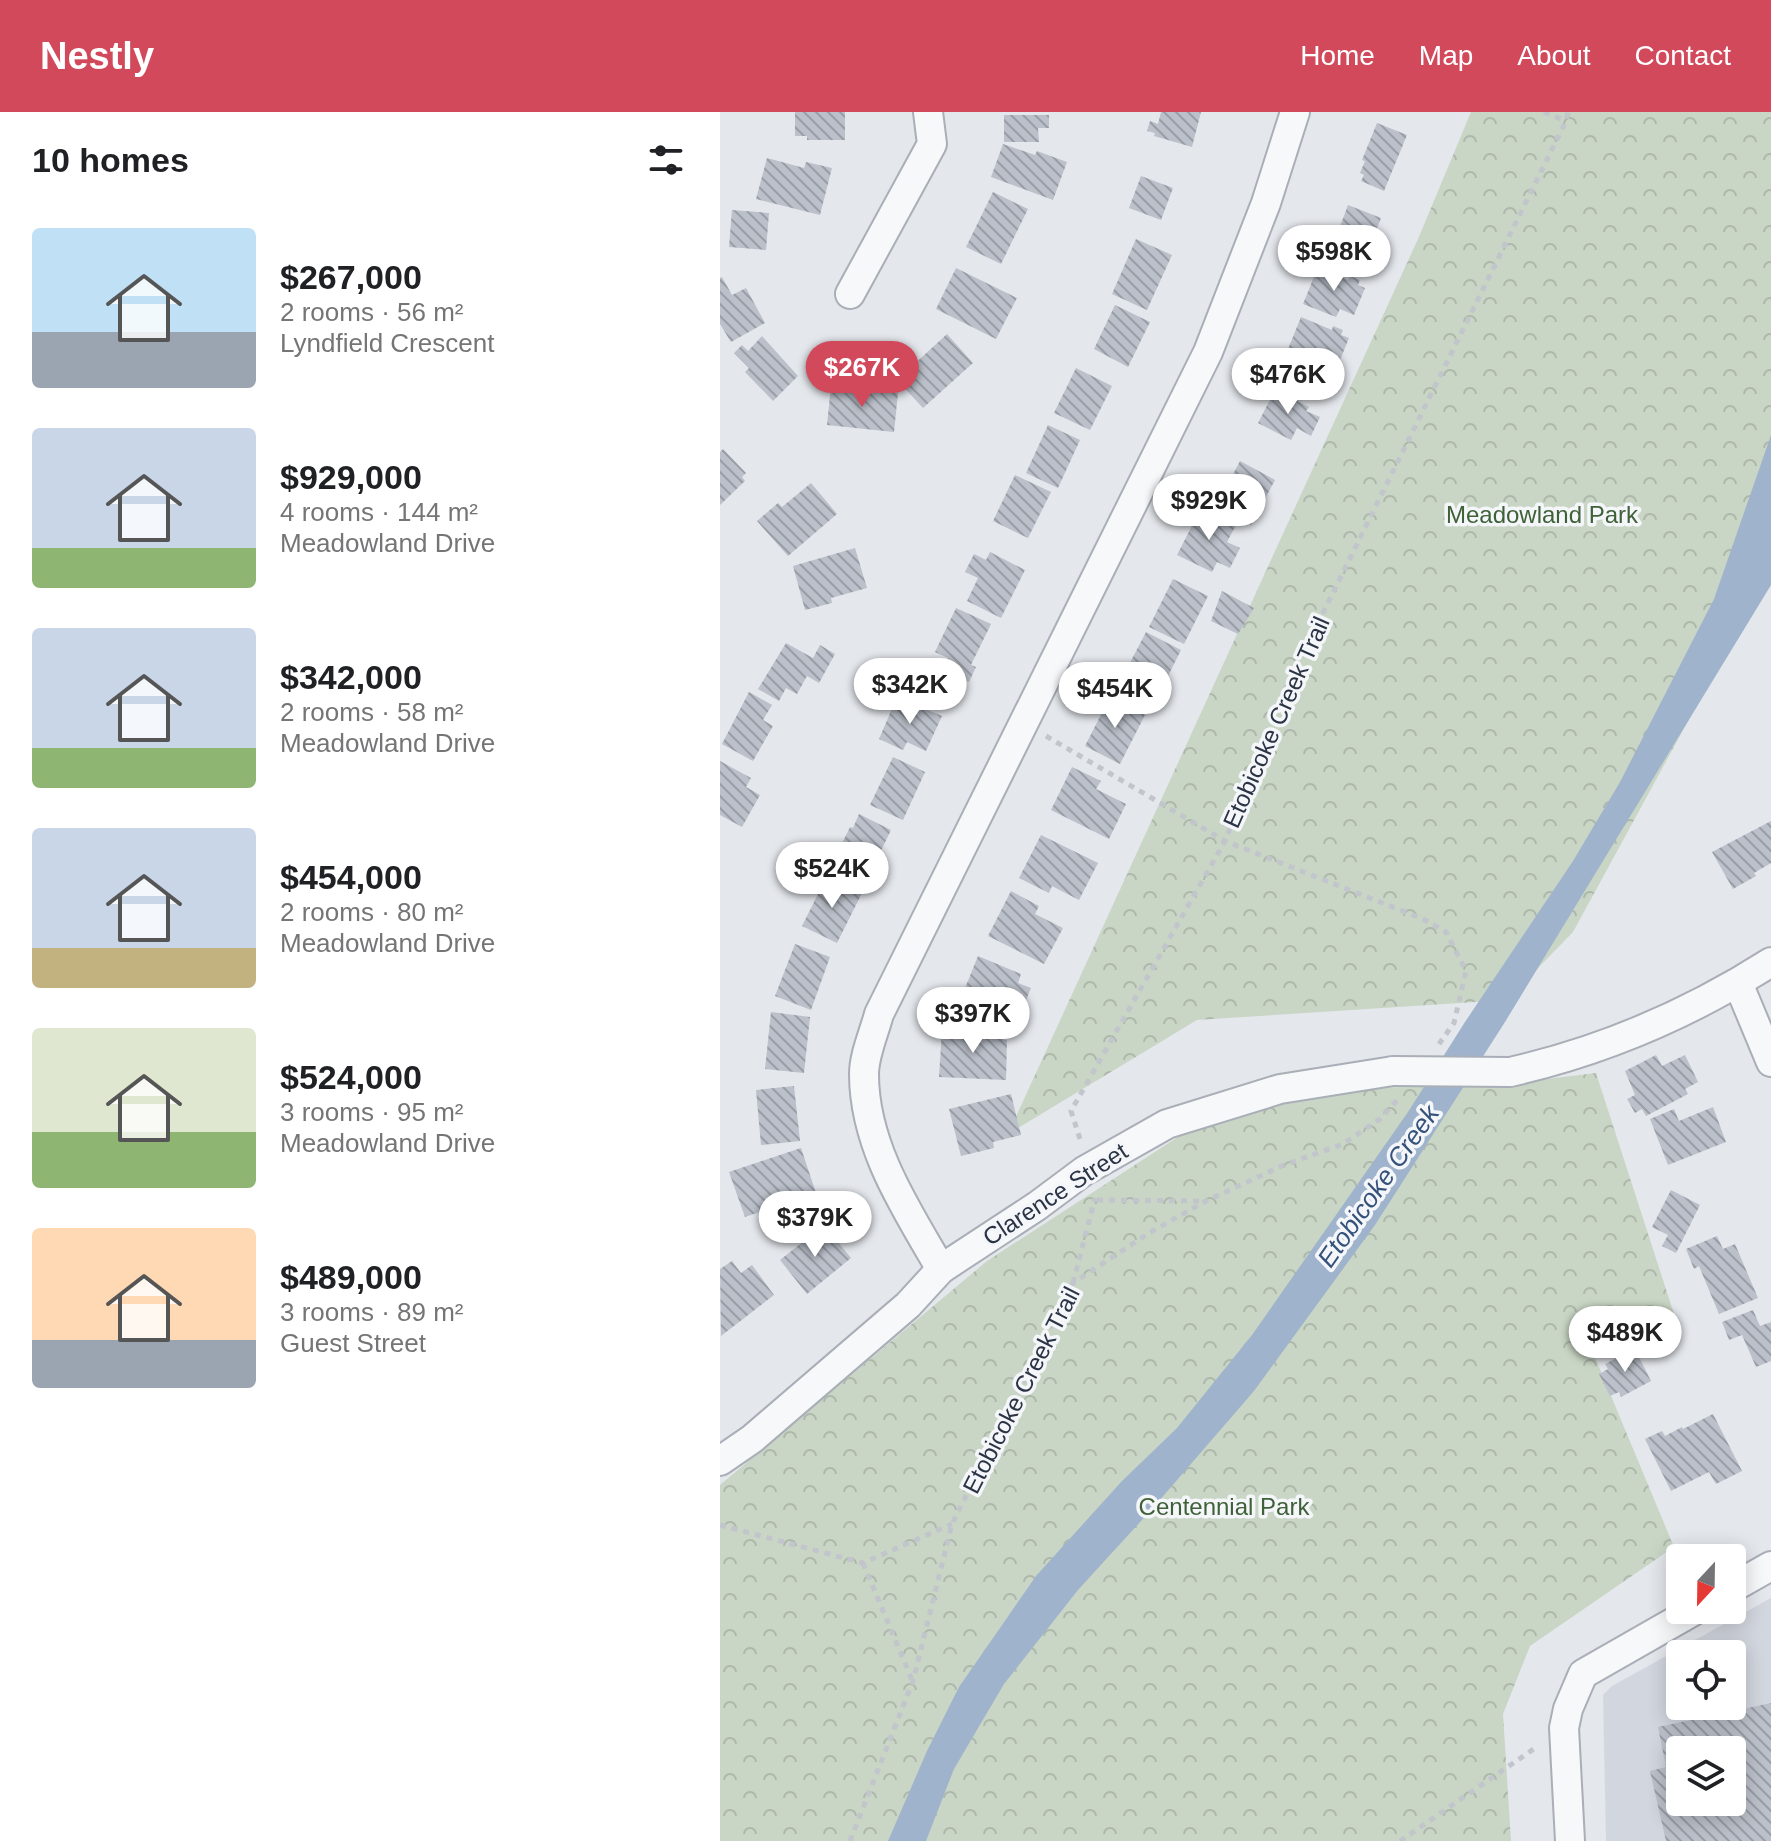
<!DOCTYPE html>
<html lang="en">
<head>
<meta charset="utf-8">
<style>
	body { margin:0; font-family:Arial,sans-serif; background:#f6f6f6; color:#202124; height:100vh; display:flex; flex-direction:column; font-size:30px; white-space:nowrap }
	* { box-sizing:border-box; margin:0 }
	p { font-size:26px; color:#757577 }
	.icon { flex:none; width:44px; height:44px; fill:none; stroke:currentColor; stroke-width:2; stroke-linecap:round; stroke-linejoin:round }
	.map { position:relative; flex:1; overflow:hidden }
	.details { display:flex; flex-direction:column; background:#fff; width:720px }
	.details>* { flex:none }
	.needle { width:52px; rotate:202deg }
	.controls { position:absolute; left:946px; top:1432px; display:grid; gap:16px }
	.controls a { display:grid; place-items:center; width:80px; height:80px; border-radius:8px; background:#fff; box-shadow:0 4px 20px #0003; font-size:40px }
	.price { position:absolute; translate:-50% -68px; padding:0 18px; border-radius:28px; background:#fff; color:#222; font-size:26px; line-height:52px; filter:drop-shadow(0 2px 4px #0008) }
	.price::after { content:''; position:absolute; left:50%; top:48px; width:24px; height:18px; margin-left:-12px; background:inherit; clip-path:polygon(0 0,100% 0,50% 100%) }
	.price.on { background:#d1495b; color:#fff }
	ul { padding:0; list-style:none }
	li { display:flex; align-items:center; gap:24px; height:200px; padding:0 32px }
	li span { display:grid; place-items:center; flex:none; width:224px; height:160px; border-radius:8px; color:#555 }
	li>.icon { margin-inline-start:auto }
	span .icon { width:96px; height:96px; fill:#fffc; stroke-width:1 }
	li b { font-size:34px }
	h2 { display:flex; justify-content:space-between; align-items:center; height:96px; padding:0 32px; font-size:34px }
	header { display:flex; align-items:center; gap:48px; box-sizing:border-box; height:112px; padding:0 40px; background:#d1495b; color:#fff }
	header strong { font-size:38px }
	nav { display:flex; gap:44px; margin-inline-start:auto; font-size:28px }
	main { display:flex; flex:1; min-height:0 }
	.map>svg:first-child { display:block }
	.built { fill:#d2d6de; fill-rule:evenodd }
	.park { fill:url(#park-crowns) }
	.water { fill:#9fb4cc }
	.building { fill:url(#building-back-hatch); fill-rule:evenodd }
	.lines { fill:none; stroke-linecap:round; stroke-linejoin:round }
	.minor-casing { stroke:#a9aeb7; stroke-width:32 }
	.path { stroke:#c2c5cb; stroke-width:5; stroke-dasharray:6 6; stroke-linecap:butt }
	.minor { stroke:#f7f8fa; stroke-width:28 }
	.minor-bridge-casing { stroke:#a9aeb7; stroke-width:32; stroke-linecap:butt }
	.minor-bridge { stroke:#f7f8fa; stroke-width:28 }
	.labels { text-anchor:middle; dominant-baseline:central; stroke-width:7; stroke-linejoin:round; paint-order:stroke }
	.park-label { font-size:24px; fill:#3f6138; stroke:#f4f6f9 }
	.street-label { font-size:24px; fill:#2b3445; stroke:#f4f6f9 }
	.water-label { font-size:26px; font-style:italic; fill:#34527a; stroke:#f4f6f9 }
</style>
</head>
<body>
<header>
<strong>Nestly</strong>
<nav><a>Home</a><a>Map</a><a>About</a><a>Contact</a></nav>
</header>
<main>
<section class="details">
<h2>10 homes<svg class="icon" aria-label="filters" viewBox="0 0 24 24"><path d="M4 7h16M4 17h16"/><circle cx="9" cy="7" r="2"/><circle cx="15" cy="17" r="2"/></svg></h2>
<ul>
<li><span style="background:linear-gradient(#bfe0f5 65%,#9aa5b1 0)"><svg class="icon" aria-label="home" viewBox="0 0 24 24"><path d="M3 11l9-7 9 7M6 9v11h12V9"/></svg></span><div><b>$267,000</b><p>2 rooms · 56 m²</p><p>Lyndfield Crescent</p></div></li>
<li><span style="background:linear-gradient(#c9d6e8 75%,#8fb573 0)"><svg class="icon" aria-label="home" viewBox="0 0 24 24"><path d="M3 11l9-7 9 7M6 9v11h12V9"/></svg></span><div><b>$929,000</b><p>4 rooms · 144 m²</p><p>Meadowland Drive</p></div></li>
<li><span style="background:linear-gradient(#c9d6e8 75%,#8fb573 0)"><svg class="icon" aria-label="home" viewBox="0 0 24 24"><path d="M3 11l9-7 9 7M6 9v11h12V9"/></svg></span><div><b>$342,000</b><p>2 rooms · 58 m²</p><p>Meadowland Drive</p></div></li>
<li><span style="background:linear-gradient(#c9d6e8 75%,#c2b280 0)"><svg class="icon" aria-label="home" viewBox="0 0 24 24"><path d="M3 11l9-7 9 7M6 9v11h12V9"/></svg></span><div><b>$454,000</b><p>2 rooms · 80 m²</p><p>Meadowland Drive</p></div></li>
<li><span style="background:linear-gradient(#dfe7d0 65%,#8fb573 0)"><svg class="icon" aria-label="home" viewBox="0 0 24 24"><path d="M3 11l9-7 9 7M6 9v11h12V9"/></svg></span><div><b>$524,000</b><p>3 rooms · 95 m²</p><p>Meadowland Drive</p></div></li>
<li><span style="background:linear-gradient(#ffd9b3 70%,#9aa5b1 0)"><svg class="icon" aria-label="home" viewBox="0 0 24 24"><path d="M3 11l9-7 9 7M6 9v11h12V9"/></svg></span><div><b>$489,000</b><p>3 rooms · 89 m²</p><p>Guest Street</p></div></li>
</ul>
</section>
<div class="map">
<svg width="1051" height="1729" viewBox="0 0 1051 1729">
	<defs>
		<pattern id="park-crowns" width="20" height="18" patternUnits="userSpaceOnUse" patternTransform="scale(2)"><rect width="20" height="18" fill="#c9d6c5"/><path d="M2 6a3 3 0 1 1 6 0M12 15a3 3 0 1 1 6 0" fill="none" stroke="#adb8ab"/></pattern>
		<pattern id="building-back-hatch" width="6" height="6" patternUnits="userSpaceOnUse" patternTransform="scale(2)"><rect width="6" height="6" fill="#bbc0ca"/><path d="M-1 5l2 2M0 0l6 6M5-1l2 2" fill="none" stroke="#989da6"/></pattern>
	</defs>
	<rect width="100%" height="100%" fill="#e4e7ec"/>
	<path class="built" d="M 1051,1486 L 1051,1729 L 886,1729 L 883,1583 L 892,1574 ZM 960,1542 L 1012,1542 L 1012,1594 L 960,1594 ZM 960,1638 L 1012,1638 L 1012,1690 L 960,1690 Z"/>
	<g class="park">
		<path d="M 751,0 L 1051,0 L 1051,457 L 853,820 L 787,888 L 477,908 L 288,1022 L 698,127 Z"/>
		<path d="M 876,961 L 954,1202 L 874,1243 L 954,1435 L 810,1534 L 783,1602 L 791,1729 L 0,1729 L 0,1373 L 267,1149 L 481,1010 L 617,976 L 770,974 Z"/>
	</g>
	<path class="water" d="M 1051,323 L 1051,473 L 785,910 L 655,1113 L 534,1279 L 432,1397 L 358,1478 L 284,1572 L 234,1657 L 206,1729 L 168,1729 L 207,1639 L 239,1575 L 316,1464 L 402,1369 L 457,1316 L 532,1223 L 688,1000 L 745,910 L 853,749 L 900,670 L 994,487 Z"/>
	<g class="building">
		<path d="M 75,0 L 125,0 L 125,28 L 87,28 L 87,24 L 75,24 Z"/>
		<path d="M 441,0 L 481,0 L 472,35 L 434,24 L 435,21 L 427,19 L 430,9 L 438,12 Z"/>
		<path d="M 284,3 L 329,3 L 329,16 L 318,16 L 319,30 L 284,30 Z"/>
		<path d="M 657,11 L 687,23 L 664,79 L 641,69 L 644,63 L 640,61 L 645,49 L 642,48 Z"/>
		<path d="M 283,32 L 315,43 L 317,39 L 347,50 L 333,88 L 271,65 Z"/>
		<path d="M 47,46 L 84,56 L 86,50 L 112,56 L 100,103 L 36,87 Z"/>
		<path d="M 421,64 L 453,76 L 441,108 L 409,96 Z"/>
		<path d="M 273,80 L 308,97 L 281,152 L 246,135 Z"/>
		<path d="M 628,93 L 661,106 L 648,140 L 615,128 Z"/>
		<path d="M 12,98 L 49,101 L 46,138 L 9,135 Z"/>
		<path d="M 416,127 L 452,143 L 427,198 L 392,182 Z"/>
		<path d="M 598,155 L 628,168 L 630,164 L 640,168 L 638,173 L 645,176 L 634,203 L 620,197 L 616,205 L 583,192 Z"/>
		<path d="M 236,156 L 297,186 L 276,227 L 216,197 Z"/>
		<path d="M 2,165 L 12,183 L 26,176 L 45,211 L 11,230 L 0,212 L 0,166 Z"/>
		<path d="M 395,193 L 430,210 L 408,255 L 374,237 Z"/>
		<path d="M 581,205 L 612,218 L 613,214 L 623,218 L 621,223 L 629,226 L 618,253 L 603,247 L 600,255 L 566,242 Z"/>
		<path d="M 227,222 L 253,251 L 203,296 L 177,268 Z"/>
		<path d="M 42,224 L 78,264 L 53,289 L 25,260 L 29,256 L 14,241 L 22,233 L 28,239 Z"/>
		<path d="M 356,256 L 392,274 L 370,318 L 334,301 Z"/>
		<path d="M 111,274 L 178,281 L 174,320 L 107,313 Z"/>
		<path d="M 555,278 L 589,295 L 586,299 L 600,305 L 591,324 L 577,316 L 571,328 L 538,311 Z"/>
		<path d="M 328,313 L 360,328 L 338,376 L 306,361 Z"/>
		<path d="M 3,337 L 26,361 L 22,365 L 25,369 L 0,393 L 0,340 Z"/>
		<path d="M 520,349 L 555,368 L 531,413 L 496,395 Z"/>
		<path d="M 295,363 L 331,380 L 308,426 L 273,409 Z"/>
		<path d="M 91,371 L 117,402 L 68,444 L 37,409 L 58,391 L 62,395 Z"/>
		<path d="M 481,396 L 516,413 L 507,430 L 520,436 L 510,456 L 497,450 L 492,460 L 457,443 Z"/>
		<path d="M 135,436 L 147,476 L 111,486 L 112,491 L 85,498 L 73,454 Z"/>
		<path d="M 270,440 L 305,458 L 281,506 L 247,489 L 258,466 L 245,460 L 254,442 L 266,448 Z"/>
		<path d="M 453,467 L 488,484 L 464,532 L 429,515 Z"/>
		<path d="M 502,479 L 534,496 L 518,522 L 491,509 Z"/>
		<path d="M 236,496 L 271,512 L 251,553 L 256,555 L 249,570 L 222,557 L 228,546 L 215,540 Z"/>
		<path d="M 426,520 L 461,538 L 437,586 L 401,568 Z"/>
		<path d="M 66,531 L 93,546 L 100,533 L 115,542 L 99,571 L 87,564 L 77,582 L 66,576 L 59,589 L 38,577 Z"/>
		<path d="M 29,580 L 52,593 L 43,608 L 53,614 L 33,649 L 2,632 Z"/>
		<path d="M 177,585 L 222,604 L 206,639 L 187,630 L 183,638 L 159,627 Z"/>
		<path d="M 390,585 L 425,603 L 400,652 L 365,634 Z"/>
		<path d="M 173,645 L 205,660 L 183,708 L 150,693 Z"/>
		<path d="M 0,649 L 31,666 L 26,675 L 40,683 L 22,715 L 0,703 Z"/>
		<path d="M 352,655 L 381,669 L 376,677 L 406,692 L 389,727 L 331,698 Z"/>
		<path d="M 139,702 L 171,718 L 157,747 L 154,745 L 144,766 L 113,750 L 130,715 L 133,716 Z"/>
		<path d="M 1051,709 L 1051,751 L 1034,761 L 1036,764 L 1013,777 L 992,740 Z"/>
		<path d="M 321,723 L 378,751 L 359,788 L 332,774 L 329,781 L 299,766 Z"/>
		<path d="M 107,764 L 142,781 L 117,831 L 82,814 Z"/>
		<path d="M 291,779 L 319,794 L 315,802 L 343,816 L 324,852 L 268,824 Z"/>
		<path d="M 75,832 L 110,845 L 91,898 L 55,884 Z"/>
		<path d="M 258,844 L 301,862 L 298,871 L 311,876 L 297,910 L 239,891 Z"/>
		<path d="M 51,900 L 90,905 L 84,961 L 45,957 Z"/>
		<path d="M 222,918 L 257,919 L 256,926 L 268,927 L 268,918 L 284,919 L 284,928 L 287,928 L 286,968 L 219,965 Z"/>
		<path d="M 936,943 L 942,954 L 965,943 L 978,970 L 965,977 L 968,982 L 926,1004 L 922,997 L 915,1001 L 907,987 L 915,983 L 905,959 Z"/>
		<path d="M 74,974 L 80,1029 L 41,1033 L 36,978 Z"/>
		<path d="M 291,982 L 301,1023 L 273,1030 L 274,1036 L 241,1044 L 229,997 Z"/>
		<path d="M 993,995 L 1006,1030 L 948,1053 L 930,1007 L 954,997 L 959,1009 Z"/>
		<path d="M 81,1036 L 96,1081 L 25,1105 L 9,1060 Z"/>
		<path d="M 951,1078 L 980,1093 L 956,1141 L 942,1134 L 948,1123 L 932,1115 Z"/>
		<path d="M 104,1113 L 131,1146 L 87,1182 L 60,1148 Z"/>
		<path d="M 997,1124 L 1003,1137 L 1015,1132 L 1038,1186 L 999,1202 L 979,1154 L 974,1157 L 966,1137 Z"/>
		<path d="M 12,1149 L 21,1161 L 32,1153 L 54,1183 L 1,1224 L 0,1157 Z"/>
		<path d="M 1033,1198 L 1040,1214 L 1051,1210 L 1051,1249 L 1036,1255 L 1022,1223 L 1009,1228 L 1002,1210 Z"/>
		<path d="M 915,1237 L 931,1269 L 901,1285 L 899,1280 L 890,1284 L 879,1262 L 888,1257 L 885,1252 Z"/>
		<path d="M 993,1302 L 1022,1359 L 996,1372 L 989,1360 L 951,1379 L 925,1327 L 942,1319 L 945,1324 L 962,1315 L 963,1317 Z"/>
		<path d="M 1051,1591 L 1051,1729 L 946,1729 L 930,1659 L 946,1655 L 938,1615 ZM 960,1638 L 1012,1638 L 1012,1690 L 960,1690 Z"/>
	</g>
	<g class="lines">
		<defs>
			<g id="minor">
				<path d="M 130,182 L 212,32 L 208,0"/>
				<path d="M 1018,871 L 1051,950"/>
				<path d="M 790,960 C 883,939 971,901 1051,850"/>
				<path d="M 221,1157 C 186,1097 144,1034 144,962 C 144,943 154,921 159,902 L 488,240 L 546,91 L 575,0"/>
				<path d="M 0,1349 L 32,1327 L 188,1193 L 221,1157 L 317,1094 L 364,1059 L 447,1012 L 560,977 L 673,959"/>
				<path d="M 1012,1476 L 1051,1454"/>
				<path d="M 850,1729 L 844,1616 L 848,1597 L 863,1562 L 975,1498"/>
			</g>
		</defs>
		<use href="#minor" class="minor-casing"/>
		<g class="path">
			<path d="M 824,0 L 846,9"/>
			<path d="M 326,624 L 505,729 L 703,807 L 726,820 L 746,859 L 734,911 L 719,932"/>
			<path d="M 360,1027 L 351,999 L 505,729 L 558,592 L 846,9 L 848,0"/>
			<path d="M 377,1088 L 484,1089"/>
			<path d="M 353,1171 L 375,1086"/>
			<path d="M 0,1413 L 143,1451 L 232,1412"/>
			<path d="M 143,1451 L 192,1568"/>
			<path d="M 130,1729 L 193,1569 L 232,1412 L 353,1171 L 429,1121 L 486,1089 L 564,1053 L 623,1032 L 660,1007 L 680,985"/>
			<path d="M 680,1729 L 818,1634"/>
		</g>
		<use href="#minor" class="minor"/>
		<defs>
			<path id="minor-bridge" d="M 673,959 L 790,960"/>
		</defs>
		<use href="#minor-bridge" class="minor-bridge-casing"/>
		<use href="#minor-bridge" class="minor-bridge"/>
	</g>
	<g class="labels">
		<g class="park-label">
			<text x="822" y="402">Meadowland Park</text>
			<text x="504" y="1394">Centennial Park</text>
		</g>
		<g class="street-label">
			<text transform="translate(556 610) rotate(-66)">Etobicoke Creek Trail</text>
			<text transform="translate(335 1082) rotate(-33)">Clarence Street</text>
			<text transform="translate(301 1278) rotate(-63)">Etobicoke Creek Trail</text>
		</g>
		<g class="water-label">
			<text transform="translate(658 1074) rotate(-55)">Etobicoke Creek</text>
		</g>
	</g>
</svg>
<div class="controls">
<a><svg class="needle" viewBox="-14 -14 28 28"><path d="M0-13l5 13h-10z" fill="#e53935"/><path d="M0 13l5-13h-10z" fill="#757577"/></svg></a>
<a><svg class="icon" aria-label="locate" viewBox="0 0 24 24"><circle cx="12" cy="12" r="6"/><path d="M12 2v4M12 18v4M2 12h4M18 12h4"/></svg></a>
<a><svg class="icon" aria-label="layers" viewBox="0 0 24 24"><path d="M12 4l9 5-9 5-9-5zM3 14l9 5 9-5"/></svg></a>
</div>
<b class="price" style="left:614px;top:181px">$598K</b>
<b class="price on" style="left:142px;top:297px">$267K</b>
<b class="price" style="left:568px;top:304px">$476K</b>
<b class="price" style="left:489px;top:430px">$929K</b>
<b class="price" style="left:190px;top:614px">$342K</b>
<b class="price" style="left:395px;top:618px">$454K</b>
<b class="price" style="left:112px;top:798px">$524K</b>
<b class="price" style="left:253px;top:943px">$397K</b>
<b class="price" style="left:95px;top:1147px">$379K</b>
<b class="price" style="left:905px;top:1262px">$489K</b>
</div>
</main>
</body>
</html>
